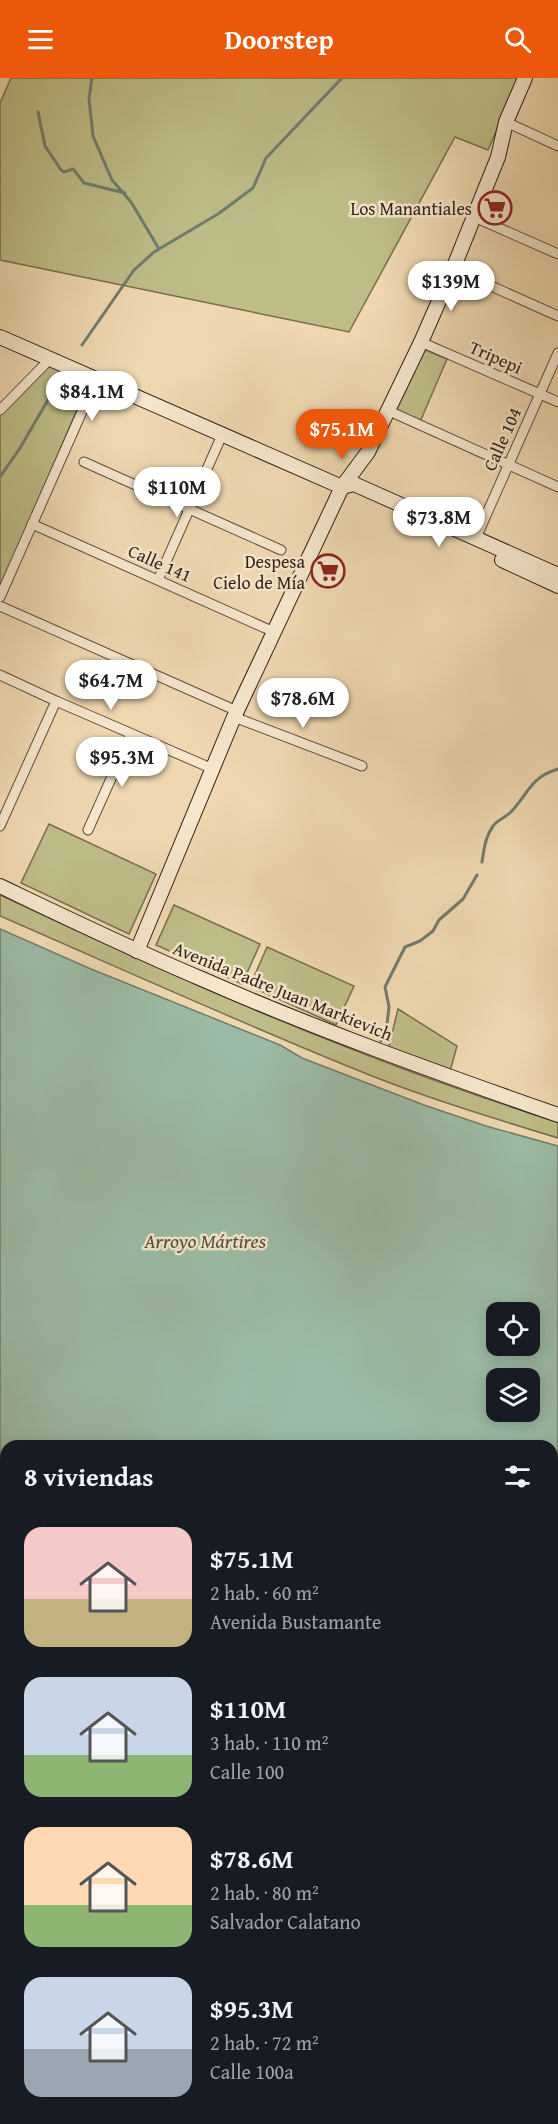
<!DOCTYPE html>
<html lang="es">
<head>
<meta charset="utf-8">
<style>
	body { margin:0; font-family:"Gentium Book Plus",serif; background:#20242c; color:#f1f3f6; height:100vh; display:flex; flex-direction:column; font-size:22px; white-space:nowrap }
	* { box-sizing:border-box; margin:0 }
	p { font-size:20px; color:#9ea1a6 }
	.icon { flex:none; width:33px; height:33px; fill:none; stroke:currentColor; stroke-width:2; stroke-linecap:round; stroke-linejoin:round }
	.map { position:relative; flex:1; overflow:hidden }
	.side { position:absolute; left:0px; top:1362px; width:558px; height:684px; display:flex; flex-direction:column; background:#171b24; border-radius:18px 18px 0 0; box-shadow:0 3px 15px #0003 }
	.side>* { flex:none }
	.controls { position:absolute; left:486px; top:1224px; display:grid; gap:12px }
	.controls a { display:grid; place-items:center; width:54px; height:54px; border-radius:12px; background:#171b24; box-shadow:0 3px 15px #0003; font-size:30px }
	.price { position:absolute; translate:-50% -51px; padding:0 14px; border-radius:21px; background:#fff; color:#222; font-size:20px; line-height:39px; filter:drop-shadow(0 2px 3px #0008) }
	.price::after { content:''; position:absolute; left:50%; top:36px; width:18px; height:14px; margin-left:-9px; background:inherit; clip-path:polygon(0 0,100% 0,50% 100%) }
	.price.selected { background:#ea580c; color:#fff }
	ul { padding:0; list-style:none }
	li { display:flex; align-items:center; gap:18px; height:150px; padding:0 24px }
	li span { display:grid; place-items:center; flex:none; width:168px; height:120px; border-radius:18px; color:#555 }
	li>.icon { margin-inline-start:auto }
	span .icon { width:72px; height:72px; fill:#fffc; stroke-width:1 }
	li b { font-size:26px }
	h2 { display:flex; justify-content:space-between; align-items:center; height:72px; padding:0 24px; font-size:26px }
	header { display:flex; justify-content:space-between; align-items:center; height:78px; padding:0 24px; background:#ea580c; color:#fff; font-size:27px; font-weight:600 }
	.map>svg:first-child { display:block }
	.green { fill:#bebd88; stroke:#786e50; stroke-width:1.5 }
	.water { fill:#9bbba6; stroke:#717d6d; stroke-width:1.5; fill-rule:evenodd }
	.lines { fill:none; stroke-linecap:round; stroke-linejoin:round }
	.stream { stroke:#717d6d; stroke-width:3 }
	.street-casing { stroke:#614d3d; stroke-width:11 }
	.secondary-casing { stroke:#321f17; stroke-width:16 }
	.street { stroke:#f5e6cc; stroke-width:9 }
	.secondary { stroke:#f5e6cc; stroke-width:14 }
	.labels { text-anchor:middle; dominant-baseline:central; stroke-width:5; stroke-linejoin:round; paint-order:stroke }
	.poi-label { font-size:18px; fill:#321f17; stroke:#f5e6cc; text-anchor:end }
	.street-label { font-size:18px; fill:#321f17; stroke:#f5e6cc }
	.water-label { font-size:20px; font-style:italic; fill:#524e42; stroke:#f5e6cc }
</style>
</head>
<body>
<header><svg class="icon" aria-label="menu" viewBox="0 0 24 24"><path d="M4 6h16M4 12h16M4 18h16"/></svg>Doorstep<svg class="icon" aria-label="search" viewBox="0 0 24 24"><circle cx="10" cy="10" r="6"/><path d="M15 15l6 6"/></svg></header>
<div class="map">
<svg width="558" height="2046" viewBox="0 0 558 2046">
	<rect width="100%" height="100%" fill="#efd8b0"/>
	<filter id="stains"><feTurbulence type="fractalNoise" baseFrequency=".00333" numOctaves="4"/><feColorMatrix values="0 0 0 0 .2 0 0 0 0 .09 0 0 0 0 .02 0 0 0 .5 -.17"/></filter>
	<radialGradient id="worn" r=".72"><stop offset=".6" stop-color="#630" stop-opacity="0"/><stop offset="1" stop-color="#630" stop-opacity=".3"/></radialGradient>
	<g class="green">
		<path d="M 11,0 L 519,0 L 488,72 L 455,59 L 349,254 L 0,182 L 0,25 Z"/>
		<path d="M 421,270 L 447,281 L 420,344 L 393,332 Z"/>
		<path d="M 48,286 L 88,306 L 0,511 L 0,337 Z"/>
		<path d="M 49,746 L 156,796 L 129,856 L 21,805 Z"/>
		<path d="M 0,817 C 182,903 366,984 558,1044 L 558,1060 C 496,1041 433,1022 372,998 C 247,948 124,892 0,838 Z"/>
		<path d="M 174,827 L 260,866 L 242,906 L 156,867 Z"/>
		<path d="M 267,869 L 354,908 L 336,947 L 250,908 Z"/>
		<path d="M 398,931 L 457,968 L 449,997 L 388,972 Z"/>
		<path d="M 0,1599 L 6,1599 L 6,2040 L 552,2040 L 552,1802 L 558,1810 L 558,2046 L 0,2046 Z"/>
	</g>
	<path class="water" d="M 0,851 L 91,891 L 280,967 L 302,980 L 424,1027 L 486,1048 L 558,1068 L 558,1598 L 552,1595 L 552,1368 L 6,1368 L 6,1557 L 0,1560 ZM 496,1234 L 530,1234 L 530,1268 L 496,1268 ZM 496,1300 L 530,1300 L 530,1334 L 496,1334 Z"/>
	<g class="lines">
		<g class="stream">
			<path d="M 92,0 L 89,21 L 93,58 L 112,102 L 131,124 L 159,171"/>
			<path d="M 38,34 L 45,68 L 61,92 L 64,94 L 73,91 L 84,105 L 125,115"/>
			<path d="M 82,267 L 134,192 L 154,174 L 218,136 L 253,110 L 266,80 L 342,0"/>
			<path d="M 0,399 L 20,370 L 59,303"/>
			<path d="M 482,784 C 484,772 485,759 493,748 C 497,742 506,739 511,734 C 530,713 530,700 558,691"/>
			<path d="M 381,963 L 387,946 L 389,929 L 385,909 L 405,869 L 420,863 L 433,853 L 439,842 L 463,821 L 477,797"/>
		</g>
		<defs>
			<g id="street">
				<path d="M 506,44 L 558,68"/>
				<path d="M 474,139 L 558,176"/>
				<path d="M 453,191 L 558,238"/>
				<path d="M 421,264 L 558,324"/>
				<path d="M 0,332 L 50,281"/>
				<path d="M 389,333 L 558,409"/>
				<path d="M 84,384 L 281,472"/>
				<path d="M 32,446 L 274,554"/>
				<path d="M 476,460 L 558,275"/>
				<path d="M 158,502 L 222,357"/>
				<path d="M 0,519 L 96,302"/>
				<path d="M 0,528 L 237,633"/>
				<path d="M 0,597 L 56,623 L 213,691"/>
				<path d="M 234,639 L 362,688"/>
				<path d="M 0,748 L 56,623"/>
				<path d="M 88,752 L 131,656"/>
			</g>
			<g id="secondary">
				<path d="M 0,259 L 342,409 L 354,406 L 558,497"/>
				<path d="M 502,482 L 558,508"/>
				<path d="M 0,808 C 67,840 133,872 202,901 C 318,952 438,995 558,1037"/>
				<path d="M 137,873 L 234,639 L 342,409 L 368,374 L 421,264 L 453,191 L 498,79 L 506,44 L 525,0"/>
				<path d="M 0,1593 L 6,1594"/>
				<path d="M 552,1816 L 558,1825"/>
			</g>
		</defs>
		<use href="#street" class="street-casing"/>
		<use href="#secondary" class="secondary-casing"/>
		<use href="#street" class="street"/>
		<use href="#secondary" class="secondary"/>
	</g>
	<defs>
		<symbol id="supermarket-ring" viewBox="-11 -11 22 22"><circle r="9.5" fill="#f5e6cc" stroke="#8f2418" stroke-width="1.5"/><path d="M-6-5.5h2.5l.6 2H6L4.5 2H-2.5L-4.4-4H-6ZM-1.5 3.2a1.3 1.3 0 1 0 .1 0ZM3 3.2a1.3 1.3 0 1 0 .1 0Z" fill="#8f2418"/></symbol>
	</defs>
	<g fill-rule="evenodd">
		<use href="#supermarket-ring" x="476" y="111" width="38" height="38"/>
		<use href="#supermarket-ring" x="309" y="474" width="38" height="38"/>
	</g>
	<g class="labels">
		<g class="poi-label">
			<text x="472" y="130">Los Manantiales</text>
			<text x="305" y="483">Despesa<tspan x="305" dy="21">Cielo de Mía</tspan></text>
		</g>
		<g class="street-label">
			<text transform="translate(496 279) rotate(24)">Tripepi</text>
			<text transform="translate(502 361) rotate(-66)">Calle 104</text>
			<text transform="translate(160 485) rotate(24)">Calle 141</text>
			<text transform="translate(283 913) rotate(22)">Avenida Padre Juan Markievich</text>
		</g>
		<g class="water-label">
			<text x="205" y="1162">Arroyo Mártires</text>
		</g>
	</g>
	<rect width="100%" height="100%" filter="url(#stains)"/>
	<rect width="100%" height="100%" fill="url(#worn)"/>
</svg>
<div class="controls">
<a><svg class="icon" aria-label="locate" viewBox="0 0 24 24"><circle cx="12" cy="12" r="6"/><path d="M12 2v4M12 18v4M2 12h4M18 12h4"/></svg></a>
<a><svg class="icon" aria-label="layers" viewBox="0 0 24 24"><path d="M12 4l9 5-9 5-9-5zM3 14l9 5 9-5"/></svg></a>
</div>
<b class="price" style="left:451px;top:234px">$139M</b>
<b class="price" style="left:92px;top:344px">$84.1M</b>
<b class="price selected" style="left:342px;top:382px">$75.1M</b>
<b class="price" style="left:177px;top:440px">$110M</b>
<b class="price" style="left:439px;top:470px">$73.8M</b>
<b class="price" style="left:111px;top:633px">$64.7M</b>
<b class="price" style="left:303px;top:651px">$78.6M</b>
<b class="price" style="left:122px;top:710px">$95.3M</b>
<section class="side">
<h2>8 viviendas<svg class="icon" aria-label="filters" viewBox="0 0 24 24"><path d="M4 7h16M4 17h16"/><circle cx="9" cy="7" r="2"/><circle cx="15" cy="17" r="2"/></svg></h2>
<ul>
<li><span style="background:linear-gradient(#f6c9c9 60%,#c2b280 0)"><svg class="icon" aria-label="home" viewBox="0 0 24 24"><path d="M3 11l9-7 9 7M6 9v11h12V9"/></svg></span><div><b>$75.1M</b><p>2 hab. · 60 m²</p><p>Avenida Bustamante</p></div></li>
<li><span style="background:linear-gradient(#c9d6e8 65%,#8fb573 0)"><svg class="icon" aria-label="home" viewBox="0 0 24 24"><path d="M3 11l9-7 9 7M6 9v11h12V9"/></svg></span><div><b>$110M</b><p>3 hab. · 110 m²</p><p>Calle 100</p></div></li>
<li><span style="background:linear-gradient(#ffd9b3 65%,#8fb573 0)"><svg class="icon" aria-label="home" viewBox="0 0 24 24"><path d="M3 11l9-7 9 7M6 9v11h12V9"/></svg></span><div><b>$78.6M</b><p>2 hab. · 80 m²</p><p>Salvador Calatano</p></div></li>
<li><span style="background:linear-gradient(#c9d6e8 60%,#9aa5b1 0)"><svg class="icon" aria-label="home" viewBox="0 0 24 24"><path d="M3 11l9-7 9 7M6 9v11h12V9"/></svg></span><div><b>$95.3M</b><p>2 hab. · 72 m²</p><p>Calle 100a</p></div></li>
</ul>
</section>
</div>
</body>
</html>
